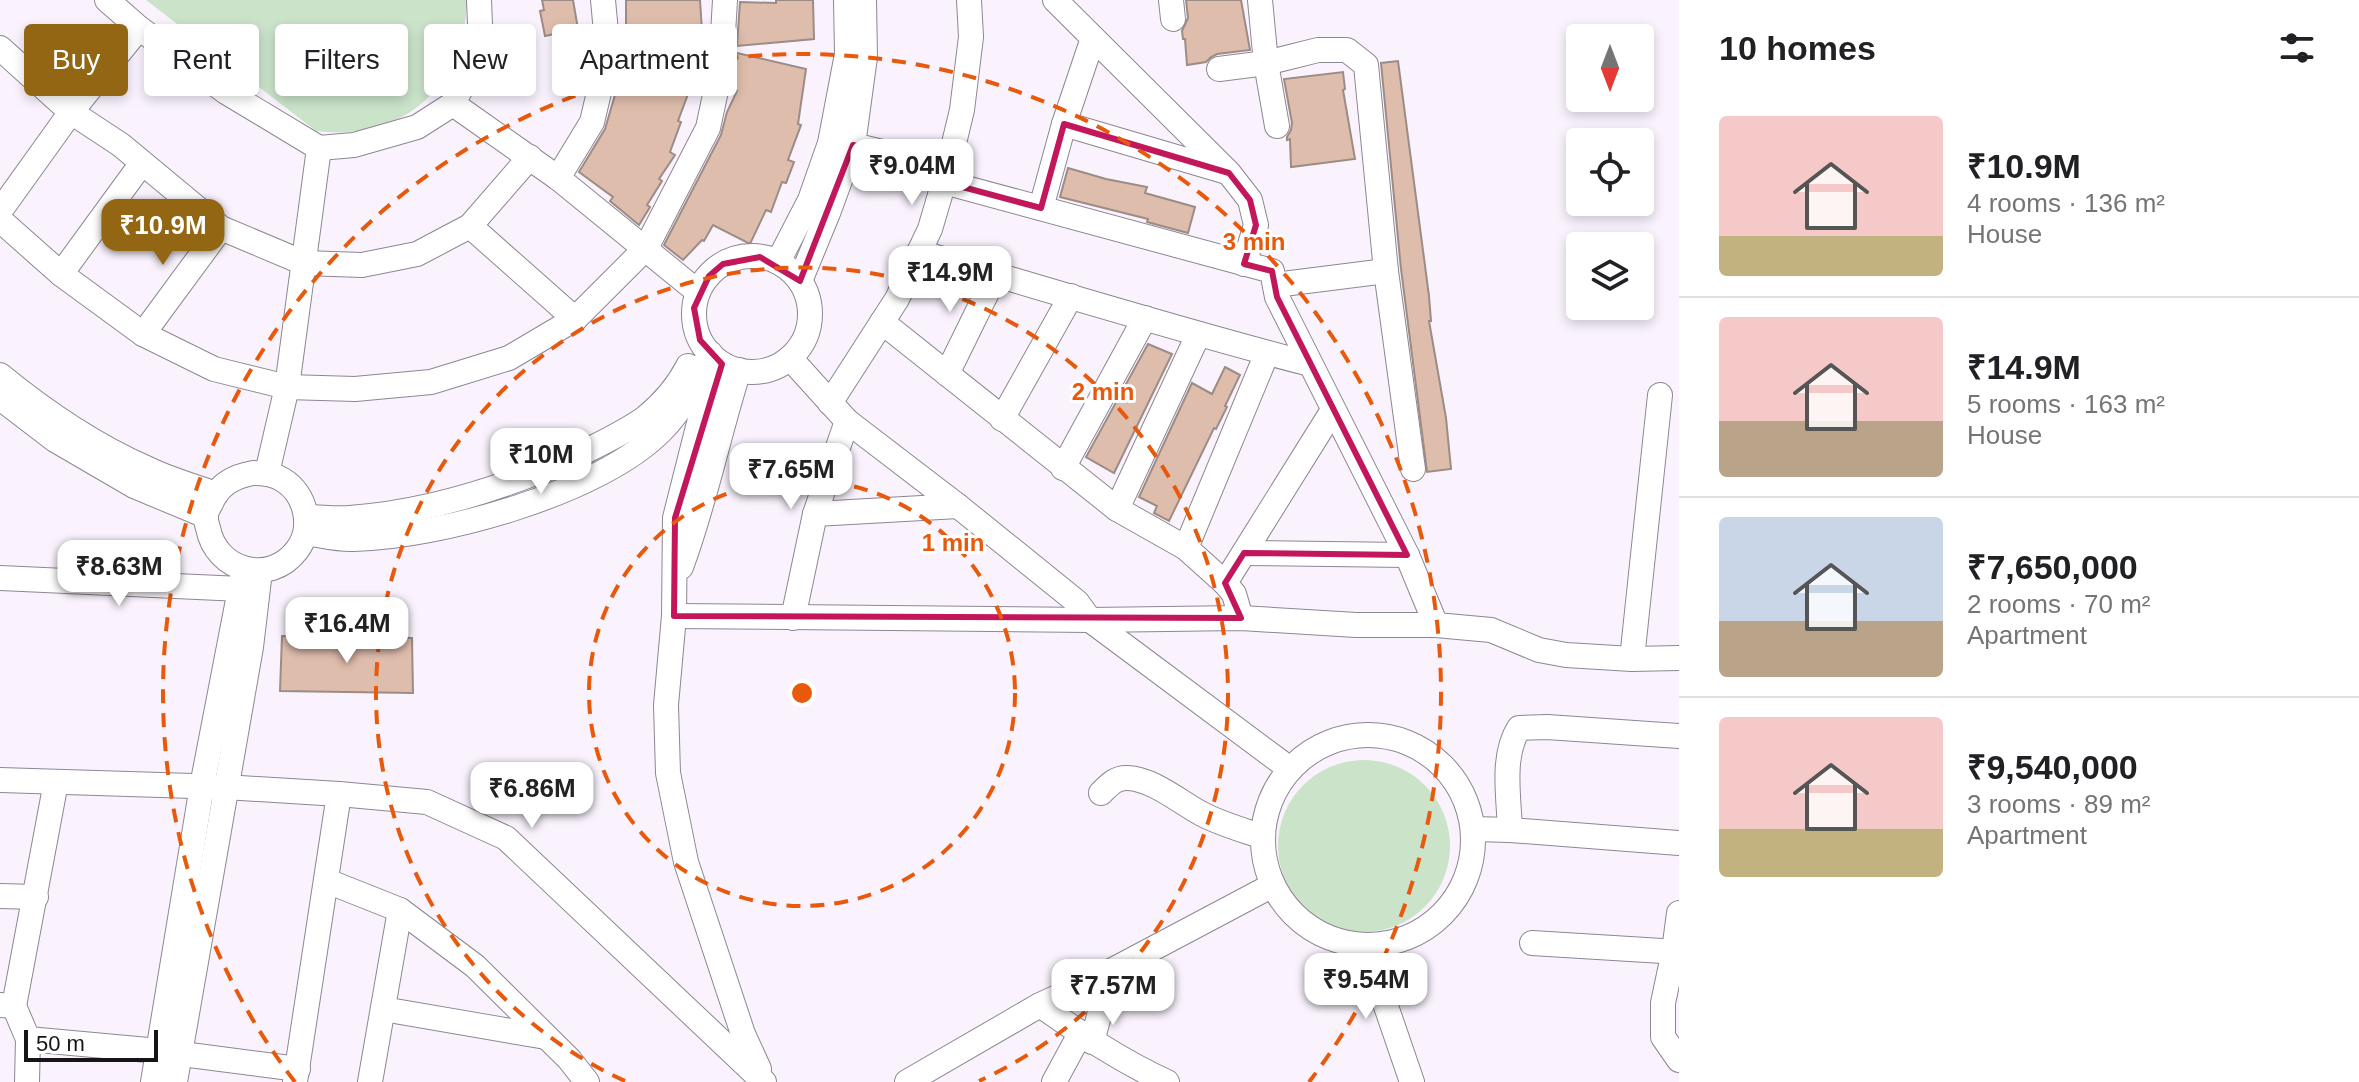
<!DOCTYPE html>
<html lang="en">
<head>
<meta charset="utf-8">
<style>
	body { margin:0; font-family:Helvetica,sans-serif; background:#f6f6f6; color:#202124; height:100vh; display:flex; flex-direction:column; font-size:30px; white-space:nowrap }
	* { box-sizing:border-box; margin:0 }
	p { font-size:26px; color:#757577 }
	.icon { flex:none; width:44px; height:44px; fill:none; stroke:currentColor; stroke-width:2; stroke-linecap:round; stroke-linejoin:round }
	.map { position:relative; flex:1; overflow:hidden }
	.sheet { display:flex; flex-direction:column; background:#fff; width:680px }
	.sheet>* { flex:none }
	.guide { position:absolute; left:24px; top:24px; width:760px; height:72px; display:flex; gap:16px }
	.needle { width:52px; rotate:180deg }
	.fabs { position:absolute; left:1566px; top:24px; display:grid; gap:16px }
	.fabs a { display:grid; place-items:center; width:88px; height:88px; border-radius:8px; background:#fff; box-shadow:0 4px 12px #0003; font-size:40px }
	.scale { position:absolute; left:24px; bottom:20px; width:134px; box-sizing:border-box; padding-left:8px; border:4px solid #171418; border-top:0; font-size:22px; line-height:28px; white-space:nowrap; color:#171418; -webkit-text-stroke:6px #fff; paint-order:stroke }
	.price { position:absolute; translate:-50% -68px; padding:0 18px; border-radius:16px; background:#fff; color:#222; font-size:26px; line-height:52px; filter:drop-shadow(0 2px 4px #0008) }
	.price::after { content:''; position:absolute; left:50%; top:48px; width:24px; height:18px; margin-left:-12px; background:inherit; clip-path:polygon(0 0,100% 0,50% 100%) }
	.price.active { background:#936613; color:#fff }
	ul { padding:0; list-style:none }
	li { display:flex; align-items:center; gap:24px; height:200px; padding:0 40px }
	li+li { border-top:2px solid #e0e0e0 }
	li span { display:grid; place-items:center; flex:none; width:224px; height:160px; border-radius:8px; color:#555 }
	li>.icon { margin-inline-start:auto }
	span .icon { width:96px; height:96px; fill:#fffc; stroke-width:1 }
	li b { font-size:34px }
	h2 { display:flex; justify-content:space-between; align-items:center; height:96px; padding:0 40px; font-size:34px }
	.chip { padding:0 28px; border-radius:8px; background:#fff; box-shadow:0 4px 12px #0003; font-size:28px; line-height:72px }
	.chip.active { background:#936613; color:#fff }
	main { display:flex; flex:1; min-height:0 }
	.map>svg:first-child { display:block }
	.green { fill:#cae3c9 }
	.building { fill:#dfbdad; stroke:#9b8c85; stroke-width:2 }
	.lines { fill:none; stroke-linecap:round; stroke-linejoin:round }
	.minor-casing { stroke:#8e8693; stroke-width:26 }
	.minor { stroke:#fff; stroke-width:24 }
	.marked { fill:none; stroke:#c2185b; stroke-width:6; stroke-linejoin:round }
	.ring { fill:none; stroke:#e8590c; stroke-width:4; stroke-dasharray:14 10 }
	.centre { fill:#e8590c; stroke:#fff; stroke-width:4 }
	.ring-label { font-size:24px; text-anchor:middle; font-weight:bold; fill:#e8590c; stroke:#fff; stroke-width:6; stroke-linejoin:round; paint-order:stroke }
</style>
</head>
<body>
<main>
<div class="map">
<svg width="1679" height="1082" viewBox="0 0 1679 1082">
	<rect width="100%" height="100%" fill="#faf3fe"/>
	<g class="green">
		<path d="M 146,0 L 467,0 C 465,87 402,142 316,131 Z"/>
		<circle cx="1364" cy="846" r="86"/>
	</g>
	<g class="building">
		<path d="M 542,0 L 573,0 L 578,29 L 545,36 L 540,11 L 544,10 Z"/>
		<path d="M 626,0 L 700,0 L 702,31 L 693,30 L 695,87 L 691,86 L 678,121 L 681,122 L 670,152 L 675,155 L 659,179 L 662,181 L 647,205 L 650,207 L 639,225 L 610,201 L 613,197 L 579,172 L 605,129 L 615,95 L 623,60 L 623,33 L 626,33 Z"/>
		<path d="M 776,0 L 813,0 L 814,39 L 737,46 L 740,2 L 776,3 Z"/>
		<path d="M 1186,0 L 1241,0 L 1250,50 L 1217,54 L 1211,57 L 1206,62 L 1187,65 L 1185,39 L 1183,39 L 1182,31 L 1188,18 Z"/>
		<path d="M 737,53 L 806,69 L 798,124 L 801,125 L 788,160 L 794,162 L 786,183 L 782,182 L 771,212 L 766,210 L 750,244 L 713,225 L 704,241 L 702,240 L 683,260 L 664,245 L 721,135 L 727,112 L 737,91 L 732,88 Z"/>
		<path d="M 1398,61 L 1429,296 L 1431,321 L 1429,321 L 1446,418 L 1451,469 L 1427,472 L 1401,269 L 1381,63 Z"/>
		<path d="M 1343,72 L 1345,89 L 1343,90 L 1355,159 L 1291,167 L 1290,139 L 1287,140 L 1287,137 L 1291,130 L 1292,123 L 1284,79 Z"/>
		<path d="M 1068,168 L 1106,179 L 1147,187 L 1145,193 L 1195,207 L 1188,233 L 1147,222 L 1148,219 L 1060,197 Z"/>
		<path d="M 1148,344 L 1172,354 L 1114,473 L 1086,457 Z"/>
		<path d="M 1225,367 L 1240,375 L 1225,406 L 1227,407 L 1216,429 L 1214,428 L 1169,521 L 1154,513 L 1157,506 L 1139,497 L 1192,383 L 1212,394 Z"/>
		<path d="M 282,636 L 412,638 L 413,693 L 280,691 Z"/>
	</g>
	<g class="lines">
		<defs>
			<g id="minor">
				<path d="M 107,0 L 139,28 L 226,92 L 319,148 L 354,145 L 417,127 L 453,104 L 481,49 L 479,0"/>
				<path d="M 1055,0 L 1229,173 L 1250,200 L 1256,225 L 1244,264"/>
				<path d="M 1171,0 L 1173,19"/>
				<path d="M 1260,0 L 1266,63 L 1277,126"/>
				<path d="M 0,48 L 71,112 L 121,145 L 221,228 L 304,263 L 362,265 L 417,254 L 470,226 L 530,157"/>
				<path d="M 1219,69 L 1266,63 L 1318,50 L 1347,50 L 1366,65 L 1386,271 L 1413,469"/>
				<path d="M 453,104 L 558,178 L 698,292"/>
				<path d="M 1064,124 L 1093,38"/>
				<path d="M 853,145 L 948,168"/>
				<path d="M 558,178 L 592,122 L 608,54 L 603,0"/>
				<path d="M 944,182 L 1272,271 L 1277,297 L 1407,555 L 1436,625"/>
				<path d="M 1041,208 L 1064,124 L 1227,172"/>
				<path d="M 0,211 L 71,112 L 139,28"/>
				<path d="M 0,220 L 61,274 L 143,334 L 214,369 L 287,387 L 355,389 L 431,382 L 509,358 L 575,319 L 646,248 L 708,128 L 721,67 L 725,0"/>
				<path d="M 470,226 L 575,319"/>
				<path d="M 919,252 C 1049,290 1178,330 1310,364"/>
				<circle cx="752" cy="314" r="58"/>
				<path d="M 778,262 L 810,200 L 830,143 L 847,54 L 846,0"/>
				<path d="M 61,274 L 142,163"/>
				<path d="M 800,281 L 828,213 L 853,145 L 865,57 L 864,0"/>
				<path d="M 1275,285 L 1386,271"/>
				<path d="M 882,322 L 1117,509 L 1186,548 L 1225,583 L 1234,594 L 1241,618"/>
				<path d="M 143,334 L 221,228"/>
				<path d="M 790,358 L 847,421 L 958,506 L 1077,602 L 1090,620 L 1290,769"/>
				<path d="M 722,364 L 700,419 L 675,518 L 674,616 L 666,705 L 668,773 L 686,862 L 743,1034 L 759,1069"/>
				<path d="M 947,374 L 996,274"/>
				<path d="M 0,375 C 44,411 94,445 146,468 C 168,479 193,486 216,494"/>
				<path d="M 0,398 L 55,440 L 134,486 L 206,516"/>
				<path d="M 830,403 L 897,299 L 930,229 L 948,168 L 962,110 L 971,37 L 969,0"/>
				<path d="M 1002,419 L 1071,296"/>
				<path d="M 1063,468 L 1145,318"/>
				<path d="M 253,473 C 263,473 274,474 283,480 C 306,494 314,528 297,550 C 270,586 216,571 208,528 C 207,524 205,520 206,516 C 206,511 211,504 213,499 C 221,483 236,476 253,473 Z"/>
				<path d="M 267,473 L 287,387 L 319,148"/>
				<path d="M 1117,509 L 1198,335"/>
				<path d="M 815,514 L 958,506"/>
				<path d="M 306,517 C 321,517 335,519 350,518 C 431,512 513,485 586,451 C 606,441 627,431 645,418 C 662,404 678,386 688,366"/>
				<path d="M 306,533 C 321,535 338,540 354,539 C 440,537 600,493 661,431 C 683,409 697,381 710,353"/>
				<path d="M 1186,548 L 1267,353"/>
				<path d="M 1244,553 L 1407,555"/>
				<path d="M 681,567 C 705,503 718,436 739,370"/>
				<path d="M 0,578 L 241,589"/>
				<path d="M 1225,583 L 1333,410"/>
				<path d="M 674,616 L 1090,620 L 1241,618 L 1356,625 L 1436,625 L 1491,630 L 1539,650 L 1566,655 L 1632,659 L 1679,658"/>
				<path d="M 793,618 L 815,514 L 847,421"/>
				<path d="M 1632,659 L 1660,395"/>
				<circle cx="1368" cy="840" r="105"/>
				<path d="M 0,780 L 225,787 L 339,794 L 427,802 L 506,838 L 764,1082"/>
				<path d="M 1101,793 C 1109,785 1116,777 1128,778 C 1153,779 1181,803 1202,814 C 1221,824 1243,830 1263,837"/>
				<path d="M 1474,829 L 1510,830 L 1679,843"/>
				<path d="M 1510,830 C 1509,798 1501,756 1519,728 L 1547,727 L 1679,736"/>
				<path d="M 327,881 L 400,910 L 475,966 L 569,1059 L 587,1082"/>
				<path d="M 0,896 L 36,897"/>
				<path d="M 1679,913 L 1674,951 L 1663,1003 L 1663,1037 L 1679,1060"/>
				<path d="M 1532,943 L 1679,952"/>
				<path d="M 1365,945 L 1412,1082"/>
				<path d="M 0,1005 L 14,1006 L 28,1039 L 159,1051 L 298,1069"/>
				<path d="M 1040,1005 C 1081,1034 1121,1061 1167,1082"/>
				<path d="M 14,1006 L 56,782"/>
				<path d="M 383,1009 L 546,1037"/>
				<path d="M 1092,1042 L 1111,971"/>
				<path d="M 27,1082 L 28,1039"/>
				<path d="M 153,1082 L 202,786 L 244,569"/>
				<path d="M 175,1082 L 251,647 L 260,571"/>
				<path d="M 295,1082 L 339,794"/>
				<path d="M 370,1082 L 400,910"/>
				<path d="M 907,1082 L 1040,1005 L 1090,982 L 1273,885"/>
				<path d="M 1054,1082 L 1080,1034"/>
			</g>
		</defs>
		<use href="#minor" class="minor-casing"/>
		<use href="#minor" class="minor"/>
	</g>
	<path class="marked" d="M 1064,124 L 1229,173 L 1250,200 L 1256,225 L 1244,264 L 1272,271 L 1277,297 L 1407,555 L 1244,553 L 1225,583 L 1241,618 L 674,616 L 675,518 L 722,364 L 700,340 L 694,308 L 709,276 L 723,264 L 760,257 L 800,281 L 853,145 L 948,168 L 944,182 L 1041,208 Z"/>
	<g class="ring">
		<circle cx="802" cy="693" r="213"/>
		<path d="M625 1081A426 426 0 1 1 979 1081"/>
		<path d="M295 1082A639 639 0 1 1 1309 1082"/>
	</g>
	<circle cx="802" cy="693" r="12" class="centre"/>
	<g class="ring-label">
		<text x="1254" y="250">3 min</text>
		<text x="1103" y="400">2 min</text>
		<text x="953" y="551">1 min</text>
	</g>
</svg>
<div class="fabs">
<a><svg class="needle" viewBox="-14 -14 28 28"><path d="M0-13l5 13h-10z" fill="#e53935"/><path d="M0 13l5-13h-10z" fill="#757577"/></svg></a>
<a><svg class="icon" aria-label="locate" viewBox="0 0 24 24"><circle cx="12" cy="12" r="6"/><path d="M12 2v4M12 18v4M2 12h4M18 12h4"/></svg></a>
<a><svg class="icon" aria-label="layers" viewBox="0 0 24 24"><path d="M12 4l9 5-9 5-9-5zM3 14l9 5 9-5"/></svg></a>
</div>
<div class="scale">50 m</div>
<b class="price" style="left:912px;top:207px">₹9.04M</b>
<b class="price active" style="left:163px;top:267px">₹10.9M</b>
<b class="price" style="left:950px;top:314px">₹14.9M</b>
<b class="price" style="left:541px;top:496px">₹10M</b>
<b class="price" style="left:791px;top:511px">₹7.65M</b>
<b class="price" style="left:119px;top:608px">₹8.63M</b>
<b class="price" style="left:347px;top:665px">₹16.4M</b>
<b class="price" style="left:532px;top:830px">₹6.86M</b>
<b class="price" style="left:1366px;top:1021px">₹9.54M</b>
<b class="price" style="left:1113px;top:1027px">₹7.57M</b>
<div class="guide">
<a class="chip active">Buy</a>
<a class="chip">Rent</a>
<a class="chip">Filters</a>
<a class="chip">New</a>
<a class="chip">Apartment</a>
</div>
</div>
<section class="sheet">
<h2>10 homes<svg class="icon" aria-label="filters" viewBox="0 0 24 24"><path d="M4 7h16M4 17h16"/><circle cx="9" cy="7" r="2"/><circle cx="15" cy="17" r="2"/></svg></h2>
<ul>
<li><span style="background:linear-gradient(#f6c9c9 75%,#c2b280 0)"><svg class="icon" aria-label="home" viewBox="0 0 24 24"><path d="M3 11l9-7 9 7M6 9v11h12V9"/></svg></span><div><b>₹10.9M</b><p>4 rooms · 136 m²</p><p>House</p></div></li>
<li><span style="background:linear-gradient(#f6c9c9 65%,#b9a48a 0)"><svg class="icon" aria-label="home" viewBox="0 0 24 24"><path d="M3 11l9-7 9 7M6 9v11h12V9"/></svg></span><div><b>₹14.9M</b><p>5 rooms · 163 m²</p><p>House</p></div></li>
<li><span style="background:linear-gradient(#c9d6e8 65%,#b9a48a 0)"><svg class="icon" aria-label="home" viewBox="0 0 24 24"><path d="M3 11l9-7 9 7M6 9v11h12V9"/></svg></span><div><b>₹7,650,000</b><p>2 rooms · 70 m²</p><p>Apartment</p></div></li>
<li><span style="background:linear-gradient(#f6c9c9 70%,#c2b280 0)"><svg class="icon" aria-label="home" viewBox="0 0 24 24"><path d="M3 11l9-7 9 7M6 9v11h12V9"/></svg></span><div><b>₹9,540,000</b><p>3 rooms · 89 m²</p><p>Apartment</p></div></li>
</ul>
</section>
</main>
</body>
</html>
